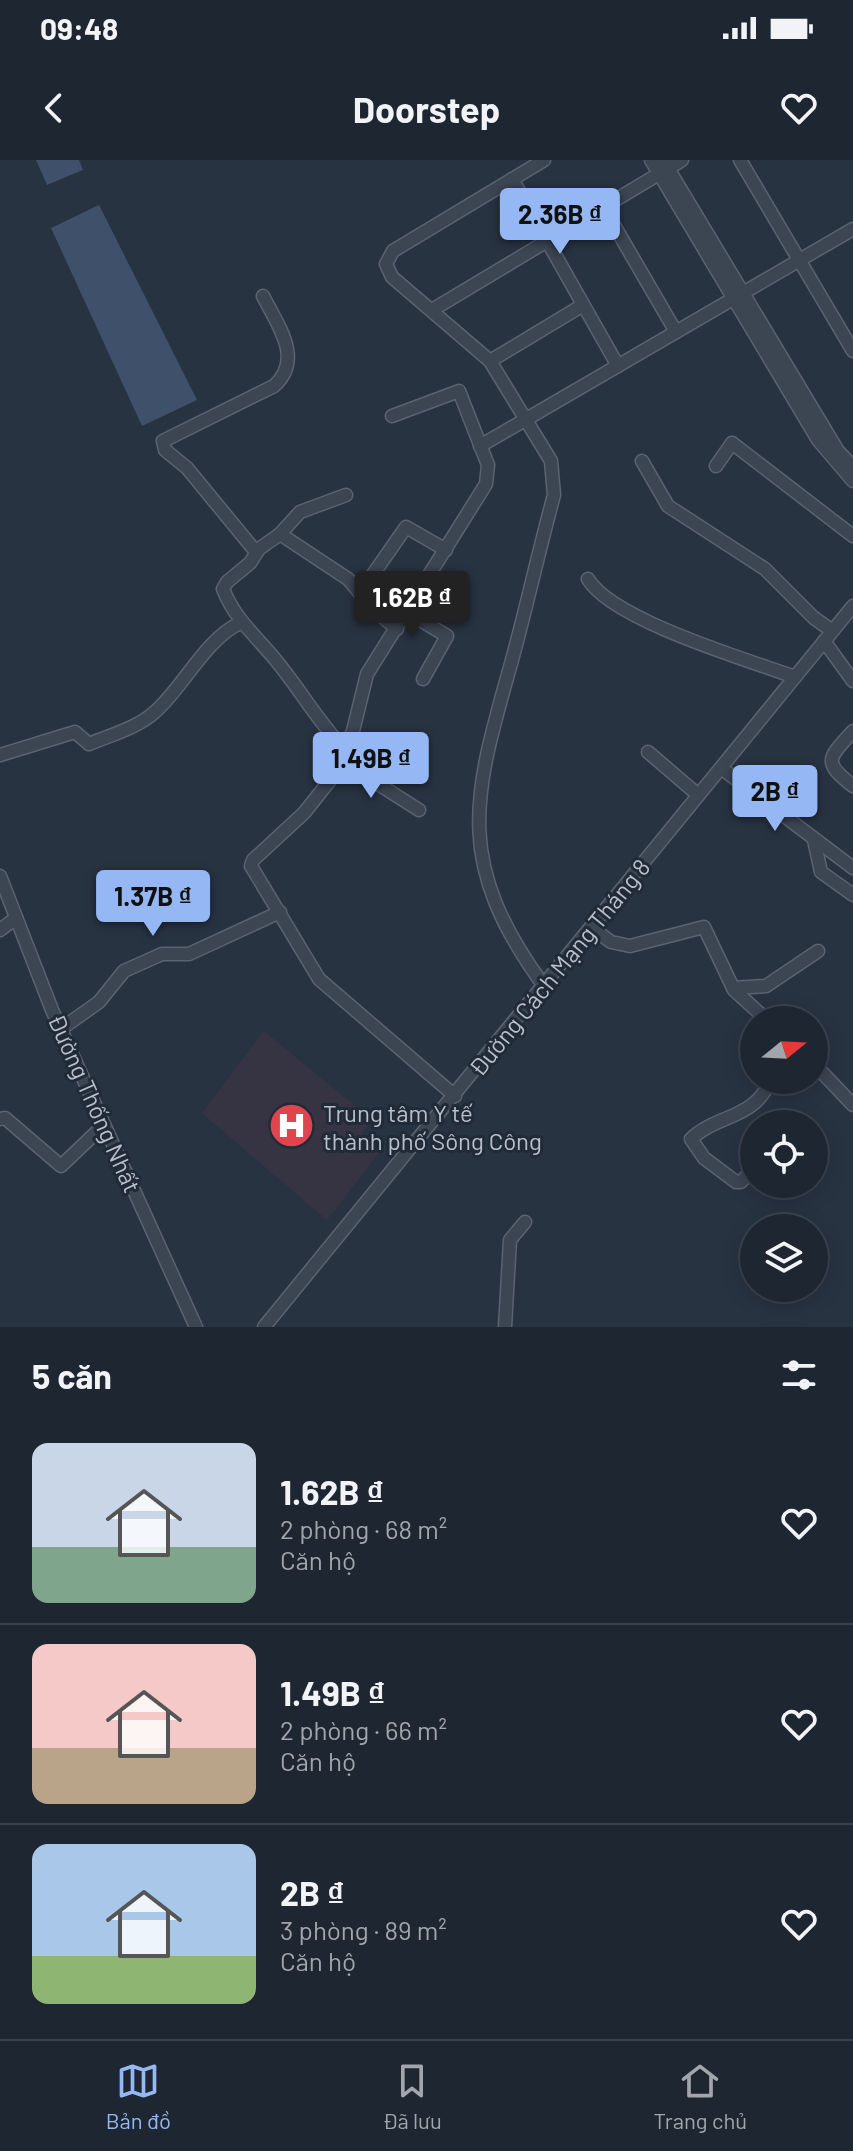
<!DOCTYPE html>
<html lang="vi">
<head>
<meta charset="utf-8">
<style>
	body { margin:0; font-family:Barlow,sans-serif; background:#2b323e; color:#f1f3f6; height:100vh; display:flex; flex-direction:column; font-size:30px; white-space:nowrap }
	* { box-sizing:border-box; margin:0 }
	p { font-size:26px; color:#a1a5ac }
	.icon { flex:none; width:44px; height:44px; fill:none; stroke:currentColor; stroke-width:2; stroke-linecap:round; stroke-linejoin:round }
	.map { position:relative; height:1167px; overflow:hidden }
	.sheet { display:flex; flex-direction:column; background:#1e2632; flex:1 }
	.sheet>* { flex:none }
	.needle { width:52px; rotate:72deg }
	.buttons { position:absolute; left:740px; top:846px; display:grid; gap:16px }
	.buttons a { display:grid; place-items:center; width:88px; height:88px; border-radius:50%; background:#1e2632; box-shadow:0 4px 20px #0003,0 0 0 2px #3c434d; font-size:40px }
	.price { position:absolute; translate:-50% -68px; padding:0 18px; border-radius:8px; background:#95b8f5; color:#111; font-size:26px; line-height:52px; filter:drop-shadow(0 2px 4px #0008) }
	.price::after { content:''; position:absolute; left:50%; top:48px; width:24px; height:18px; margin-left:-12px; background:inherit; clip-path:polygon(0 0,100% 0,50% 100%) }
	.price.on { background:#222; color:#fff }
	ul { padding:0; list-style:none }
	li { display:flex; align-items:center; gap:24px; height:200px; padding:0 32px }
	li+li { border-top:2px solid #3c434d }
	li span { display:grid; place-items:center; flex:none; width:224px; height:160px; border-radius:16px; color:#555 }
	li>.icon { margin-inline-start:auto }
	span .icon { width:96px; height:96px; fill:#fffc; stroke-width:1 }
	li b { font-size:34px }
	h2 { display:flex; justify-content:space-between; align-items:center; height:96px; padding:0 32px; font-size:34px }
	.status { display:flex; justify-content:space-between; align-items:center; height:56px; padding:0 40px; background:#1e2632; direction:ltr }
	.status svg { height:22px; fill:currentColor }
	header { display:flex; justify-content:space-between; align-items:center; height:104px; padding:0 32px; background:#1e2632; font-size:36px; font-weight:700 }
	.dock { display:flex; justify-content:space-around; align-items:center; height:112px; border-top:2px solid #3c434d; background:#1e2632; font-size:22px; color:#a1a5ac }
	.dock a { display:grid; justify-items:center; gap:4px }
	.dock .on { color:#95b8f5 }
	.map>svg:first-child { display:block }
	.medical { fill:#363443 }
	.water { fill:#3f506b }
	.lines { fill:none; stroke-linecap:round; stroke-linejoin:round }
	.minor-casing { stroke:#5a636f; stroke-width:15 }
	.minor { stroke:#3c4552; stroke-width:12 }
	.labels { text-anchor:middle; dominant-baseline:central; stroke-width:6; stroke-linejoin:round; paint-order:stroke }
	.street-label { font-size:24px; fill:#b9c0cc; stroke:#212a37 }
	.poi-label { font-size:24px; fill:#b9c0cc; stroke:#212a37; text-anchor:start }
</style>
</head>
<body>
<div class="status"><b>09:48</b><svg viewBox="0 0 49 12"><path d="M0 12V9h3v3zM5 12V6h3v6zM10 12V3h3v9zM15 12V0h3v12zM26 1h20v11H26zM47 4h2v5h-2z"/></svg></div>
<header><svg class="icon" aria-label="back" viewBox="0 0 24 24"><path d="M15 5l-7 7 7 7"/></svg>Doorstep<svg class="icon" aria-label="heart" viewBox="0 0 24 24"><path d="M12 20l-8-8c-3-5 5-10 8-4 3-6 11-1 8 4z"/></svg></header>
<div class="map">
<svg width="853" height="1167" viewBox="0 0 853 1167">
	<rect width="100%" height="100%" fill="#283342"/>
	<path class="medical" d="M 264,871 L 372,960 L 361,973 L 381,990 L 327,1060 L 202,953 Z"/>
	<g class="water">
		<path d="M 36,0 L 79,0 L 83,10 L 47,25 Z"/>
		<path d="M 99,45 L 197,240 L 142,266 L 51,68 Z"/>
	</g>
	<g class="lines">
		<defs>
			<g id="minor">
				<path d="M 651,0 L 818,280 L 853,321"/>
				<path d="M 663,0 L 838,291 L 853,307"/>
				<path d="M 740,0 L 853,191"/>
				<path d="M 512,19 L 618,206"/>
				<path d="M 604,48 L 676,172"/>
				<path d="M 432,150 L 682,0"/>
				<path d="M 490,201 L 583,145"/>
				<path d="M 392,256 L 459,231 L 488,305 L 486,324 L 367,514 L 353,571 L 331,619 L 304,653 L 253,700 L 251,706 L 319,819 L 455,936"/>
				<path d="M 480,286 L 853,69"/>
				<path d="M 642,301 L 668,346 L 765,409 L 814,458 L 831,470"/>
				<path d="M 716,306 L 732,283 L 853,376"/>
				<path d="M 346,335 L 300,352 L 280,374 L 259,389 L 250,403 L 227,422 L 223,429 C 235,459 254,474 274,498 C 300,529 318,562 346,591"/>
				<path d="M 280,374 L 348,419 L 374,450 L 397,469"/>
				<path d="M 256,392 L 187,308 L 165,290 L 163,281 L 274,226 C 304,199 278,166 263,136"/>
				<path d="M 588,419 C 612,460 748,500 795,517"/>
				<path d="M 360,433 L 406,367 L 446,390"/>
				<path d="M 407,452 L 447,476 L 423,519"/>
				<path d="M 824,481 L 853,521"/>
				<path d="M 853,571 C 829,598 821,601 853,626"/>
				<path d="M 648,592 L 697,634"/>
				<path d="M 0,595 L 75,572 L 89,584 C 111,575 140,567 157,550 C 185,524 206,479 240,463"/>
				<path d="M 342,601 L 419,650"/>
				<path d="M 721,608 L 853,708"/>
				<path d="M 814,680 L 821,712 L 853,735"/>
				<path d="M 0,716 L 52,850 L 196,1167"/>
				<path d="M 591,767 L 611,782 L 630,786 L 704,767 L 734,830 L 767,860"/>
				<path d="M 0,770 L 16,758"/>
				<path d="M 544,826 C 453,701 473,638 512,500 C 527,445 539,390 554,335 L 551,301 L 490,201 L 392,117 L 386,104 L 393,91 L 544,0"/>
				<path d="M 733,828 L 766,826 L 818,791"/>
				<path d="M 61,869 L 99,842 L 124,811 L 162,794 L 189,794 L 280,752"/>
				<path d="M 814,904 L 853,945"/>
				<path d="M 0,959 L 5,958 L 61,1006 L 104,965"/>
				<path d="M 752,1010 L 741,1022 L 736,1022 L 704,998 L 691,979 C 717,954 756,959 770,920"/>
				<path d="M 264,1167 L 853,446"/>
				<path d="M 505,1167 L 510,1080 L 525,1062"/>
			</g>
		</defs>
		<use href="#minor" class="minor-casing"/>
		<use href="#minor" class="minor"/>
	</g>
	<defs>
		<symbol id="hospital-disc" viewBox="-11 -11 22 22"><circle r="9.5" fill="#e0444e" stroke="#212a37"/><path d="M-5-5h3v3.5h4V-5h3V5h-3V1.5h-4V5h-3Z" fill="#fff"/></symbol>
	</defs>
	<g fill-rule="evenodd">
		<use href="#hospital-disc" x="266" y="940" width="51" height="51"/>
	</g>
	<g class="labels">
		<g class="street-label">
			<text transform="translate(559 807) rotate(-51)">Đường Cách Mạng Tháng 8</text>
			<text transform="translate(95 943) rotate(66)">Đường Thống Nhất</text>
		</g>
		<g class="poi-label">
			<text x="323" y="952">Trung tâm Y tế<tspan x="323" dy="28">thành phố Sông Công</tspan></text>
		</g>
	</g>
</svg>
<div class="buttons">
<a><svg class="needle" viewBox="-14 -14 28 28"><path d="M0-13l5 13h-10z" fill="#e53935"/><path d="M0 13l5-13h-10z" fill="#a1a5ac"/></svg></a>
<a><svg class="icon" aria-label="locate" viewBox="0 0 24 24"><circle cx="12" cy="12" r="6"/><path d="M12 2v4M12 18v4M2 12h4M18 12h4"/></svg></a>
<a><svg class="icon" aria-label="layers" viewBox="0 0 24 24"><path d="M12 4l9 5-9 5-9-5zM3 14l9 5 9-5"/></svg></a>
</div>
<b class="price" style="left:560px;top:96px">2.36B ₫</b>
<b class="price on" style="left:412px;top:479px">1.62B ₫</b>
<b class="price" style="left:371px;top:640px">1.49B ₫</b>
<b class="price" style="left:775px;top:673px">2B ₫</b>
<b class="price" style="left:153px;top:778px">1.37B ₫</b>
</div>
<section class="sheet">
<h2>5 căn<svg class="icon" aria-label="filters" viewBox="0 0 24 24"><path d="M4 7h16M4 17h16"/><circle cx="9" cy="7" r="2"/><circle cx="15" cy="17" r="2"/></svg></h2>
<ul>
<li><span style="background:linear-gradient(#c9d6e8 65%,#7fa58c 0)"><svg class="icon" aria-label="home" viewBox="0 0 24 24"><path d="M3 11l9-7 9 7M6 9v11h12V9"/></svg></span><div><b>1.62B ₫</b><p>2 phòng · 68 m²</p><p>Căn hộ</p></div><svg class="icon" aria-label="heart" viewBox="0 0 24 24"><path d="M12 20l-8-8c-3-5 5-10 8-4 3-6 11-1 8 4z"/></svg></li>
<li><span style="background:linear-gradient(#f6c9c9 65%,#b9a48a 0)"><svg class="icon" aria-label="home" viewBox="0 0 24 24"><path d="M3 11l9-7 9 7M6 9v11h12V9"/></svg></span><div><b>1.49B ₫</b><p>2 phòng · 66 m²</p><p>Căn hộ</p></div><svg class="icon" aria-label="heart" viewBox="0 0 24 24"><path d="M12 20l-8-8c-3-5 5-10 8-4 3-6 11-1 8 4z"/></svg></li>
<li><span style="background:linear-gradient(#a9c7e8 70%,#8fb573 0)"><svg class="icon" aria-label="home" viewBox="0 0 24 24"><path d="M3 11l9-7 9 7M6 9v11h12V9"/></svg></span><div><b>2B ₫</b><p>3 phòng · 89 m²</p><p>Căn hộ</p></div><svg class="icon" aria-label="heart" viewBox="0 0 24 24"><path d="M12 20l-8-8c-3-5 5-10 8-4 3-6 11-1 8 4z"/></svg></li>
</ul>
</section>
<nav class="dock">
<a class="on"><svg class="icon" aria-label="map" viewBox="0 0 24 24"><path d="M3 6l6-2 6 2 6-2v14l-6 2-6-2-6 2zM9 4v14M15 6v14"/></svg>Bản đồ</a>
<a><svg class="icon" aria-label="saved" viewBox="0 0 24 24"><path d="M7 4h10v16l-5-4-5 4z"/></svg>Đã lưu</a>
<a><svg class="icon" aria-label="home" viewBox="0 0 24 24"><path d="M3 11l9-7 9 7M6 9v11h12V9"/></svg>Trang chủ</a>
</nav>
</body>
</html>
